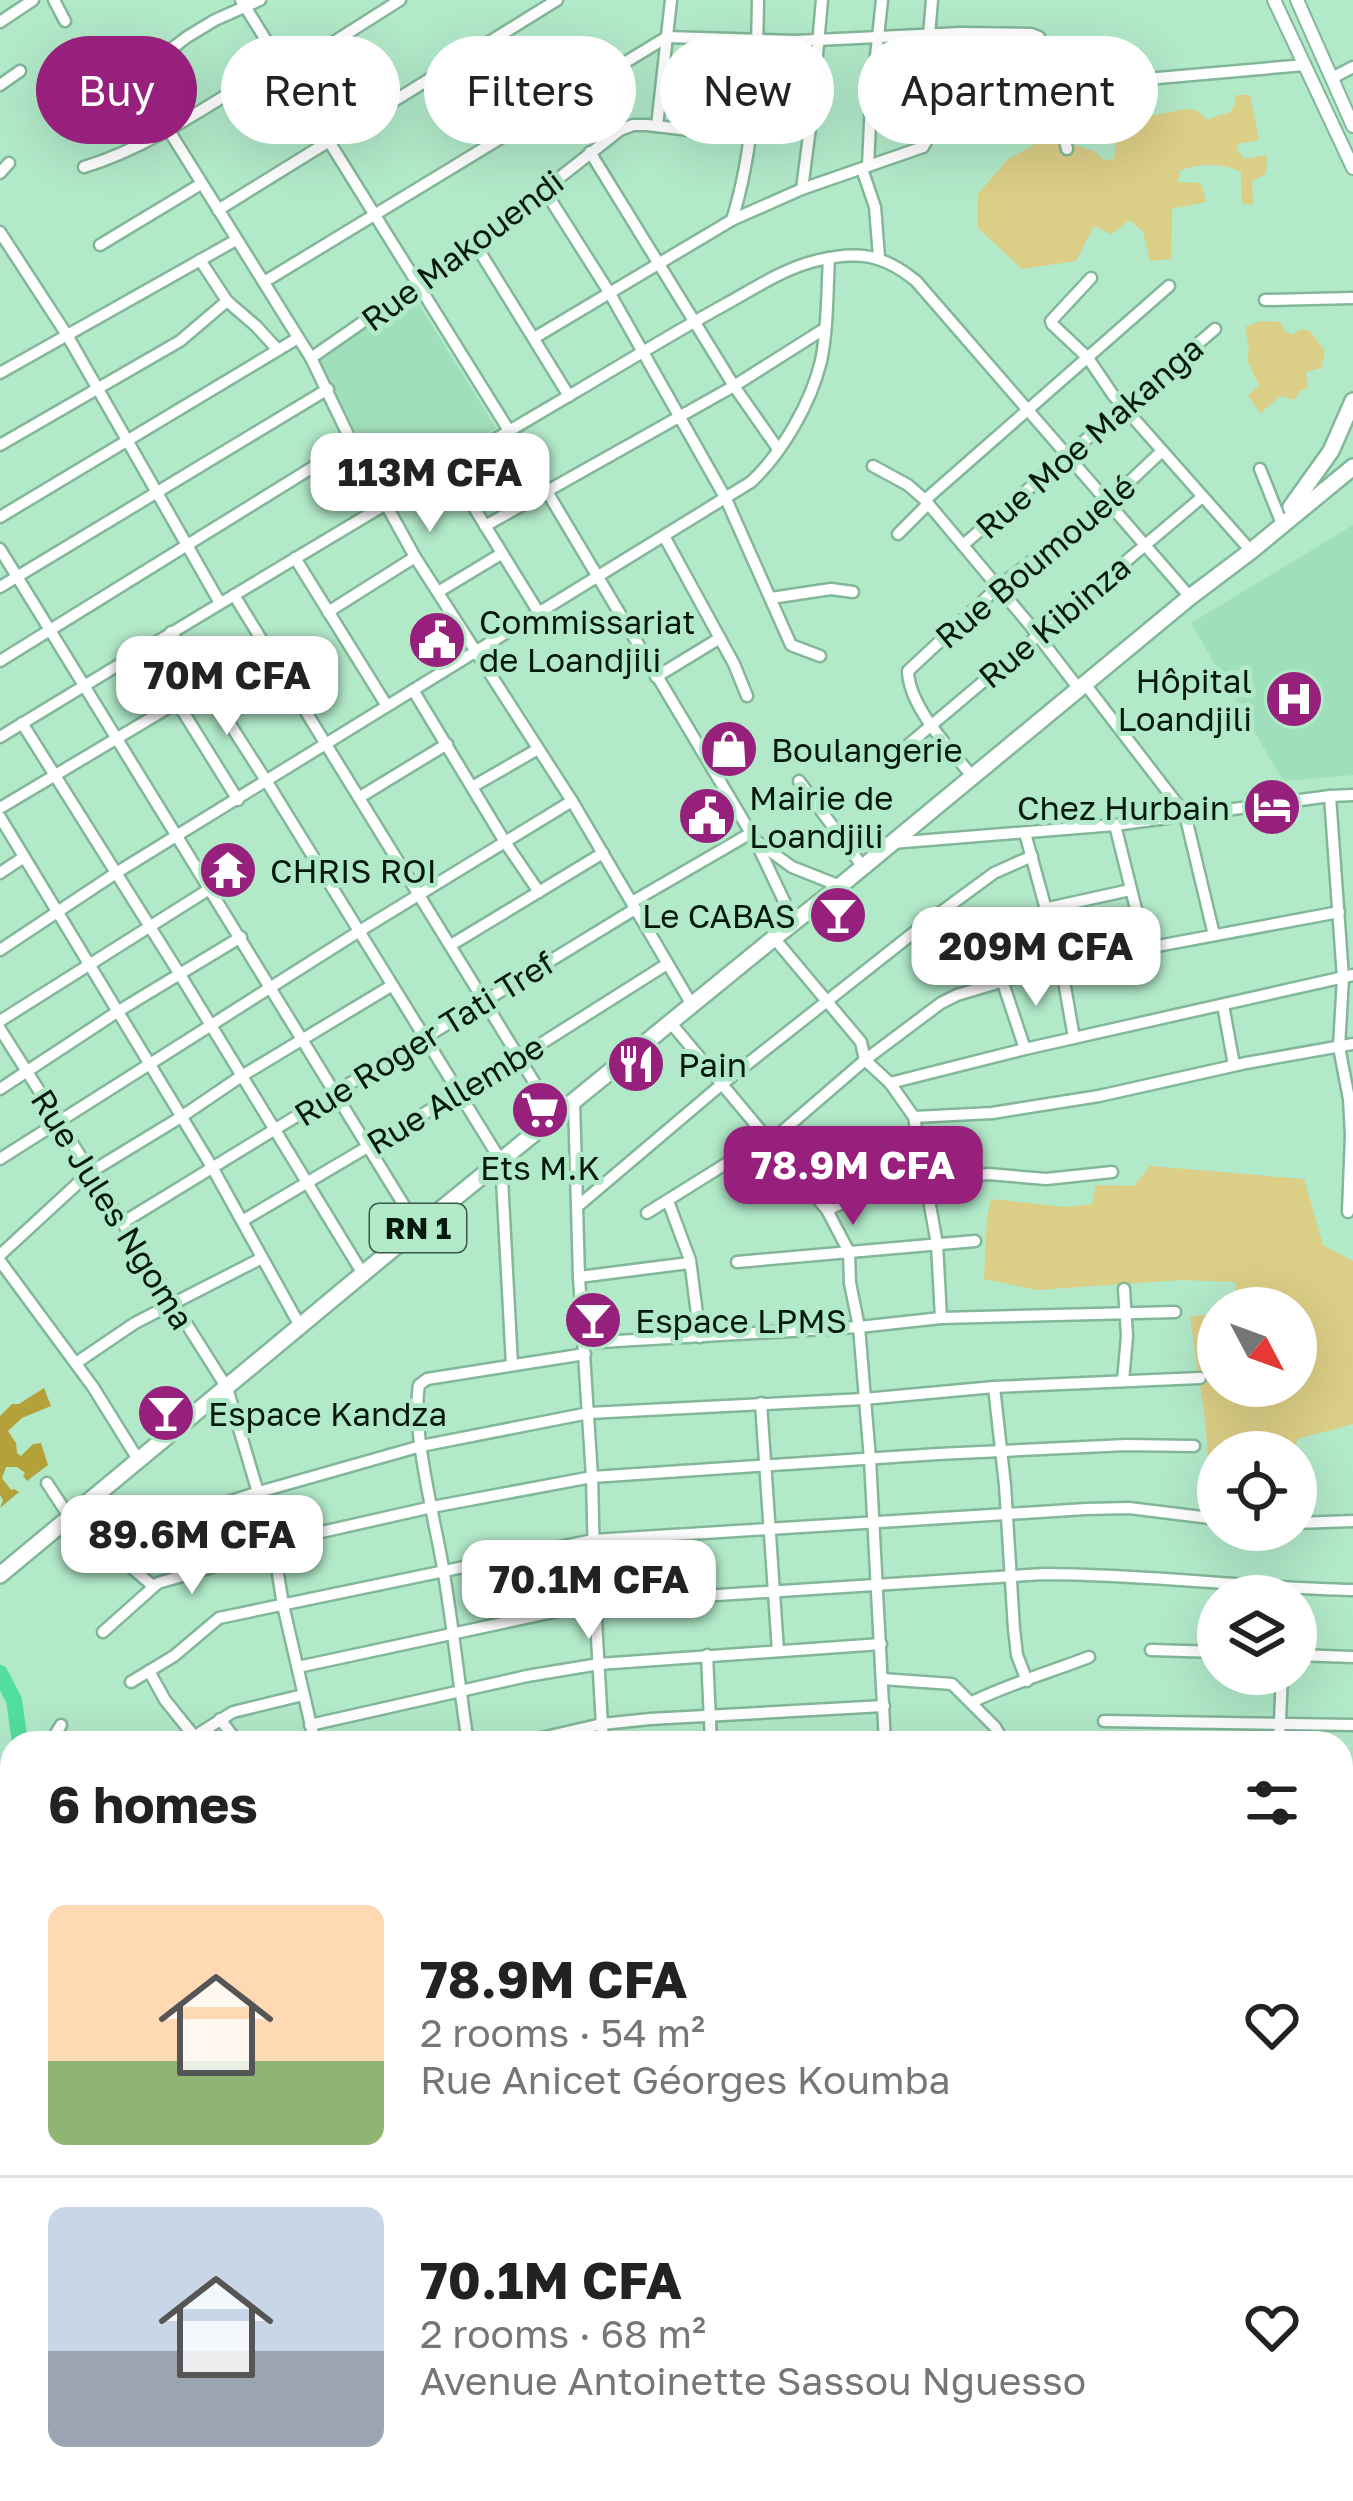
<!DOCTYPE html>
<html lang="en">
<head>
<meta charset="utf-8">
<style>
	body { margin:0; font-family:"Golos Text",sans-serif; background:#f2f2f2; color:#222; height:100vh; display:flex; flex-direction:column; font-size:45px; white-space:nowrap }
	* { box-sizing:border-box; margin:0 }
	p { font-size:39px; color:#767676 }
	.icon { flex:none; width:66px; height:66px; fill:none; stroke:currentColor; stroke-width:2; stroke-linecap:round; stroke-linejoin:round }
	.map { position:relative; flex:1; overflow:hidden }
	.sheet { position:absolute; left:0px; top:1731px; width:1353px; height:771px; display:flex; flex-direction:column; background:#fff; border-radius:36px 36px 0 0; box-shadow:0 12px 48px #0002 }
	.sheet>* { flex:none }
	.hud { position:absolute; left:36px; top:36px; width:1281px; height:108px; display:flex; gap:24px }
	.needle { width:78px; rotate:131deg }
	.buttons { position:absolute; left:1197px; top:1287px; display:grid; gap:24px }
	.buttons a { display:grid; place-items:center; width:120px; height:120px; border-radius:50%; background:#fff; box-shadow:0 12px 48px #0002; font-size:60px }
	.price { position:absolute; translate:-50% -102px; padding:0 27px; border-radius:24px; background:#fff; color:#222; font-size:39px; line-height:78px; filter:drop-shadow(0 3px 6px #0008) }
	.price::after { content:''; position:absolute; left:50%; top:72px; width:36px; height:27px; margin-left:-18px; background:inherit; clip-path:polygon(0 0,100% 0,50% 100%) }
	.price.current { background:#96207c; color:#fff }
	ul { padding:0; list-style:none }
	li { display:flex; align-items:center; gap:36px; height:300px; padding:0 48px }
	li+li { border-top:3px solid #e0e0e0 }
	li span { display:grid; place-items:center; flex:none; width:336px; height:240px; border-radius:18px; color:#555 }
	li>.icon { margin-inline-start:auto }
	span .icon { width:144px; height:144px; fill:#fffc; stroke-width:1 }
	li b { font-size:51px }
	h2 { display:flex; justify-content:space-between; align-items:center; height:144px; padding:0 48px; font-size:51px }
	.chip { padding:0 42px; border-radius:54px; background:#fff; box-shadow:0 12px 48px #0002; font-size:42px; line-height:108px }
	.chip.current { background:#96207c; color:#fff }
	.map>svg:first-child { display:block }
	.built { fill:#a0dfbb }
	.green { fill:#dbce86 }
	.forest { fill:#b4a139 }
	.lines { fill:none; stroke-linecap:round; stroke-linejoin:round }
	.stream { stroke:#52de9c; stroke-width:3 }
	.river { stroke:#52de9c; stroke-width:16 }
	.minor-casing { stroke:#82b799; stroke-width:15 }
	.major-casing { stroke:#82b799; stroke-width:16 }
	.highway-casing { stroke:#82b799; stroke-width:20 }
	.minor { stroke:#fff; stroke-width:10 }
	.major { stroke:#fff; stroke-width:12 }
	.highway { stroke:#fff; stroke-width:15 }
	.labels { text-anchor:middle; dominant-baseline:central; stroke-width:10; stroke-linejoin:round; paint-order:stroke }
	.shield { fill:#b2e9c9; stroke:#395847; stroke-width:3 }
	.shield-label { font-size:30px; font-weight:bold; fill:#051a0f }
	.street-label { font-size:33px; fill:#051a0f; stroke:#b2e9c9 }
	.poi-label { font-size:33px; fill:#051a0f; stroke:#b2e9c9; text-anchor:start }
</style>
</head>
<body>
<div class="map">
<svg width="1353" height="2501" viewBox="0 0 1353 2501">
	<rect width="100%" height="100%" fill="#b2e9c9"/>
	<g class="built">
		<path d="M 413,295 L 496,428 L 389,492 L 317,361 Z"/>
		<path d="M 1353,525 L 1353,775 L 1283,781 L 1191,623 Z"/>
	</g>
	<g class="green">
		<path d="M 1236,95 L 1250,95 L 1259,140 L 1238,144 L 1237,151 L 1245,159 L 1267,155 L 1266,174 L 1252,181 L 1253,205 L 1242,203 L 1241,172 C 1223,163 1199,163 1180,171 L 1178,182 L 1201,183 L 1206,202 L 1172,209 L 1171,259 L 1150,261 L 1143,232 L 1130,220 L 1111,234 L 1094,226 L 1076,261 L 1022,269 L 978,228 L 978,194 L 1008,159 L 1048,137 L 1094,151 L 1104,160 L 1114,159 L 1116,143 L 1145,117 L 1185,109 L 1196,110 L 1208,120 C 1226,109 1233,121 1236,95 Z"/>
		<path d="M 1261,321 L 1280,322 L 1284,330 L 1291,335 L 1301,329 L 1310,331 L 1325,351 L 1321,368 L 1306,372 L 1308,387 L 1299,392 L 1295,400 L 1281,396 L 1260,413 L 1248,396 L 1259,385 L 1247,360 L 1249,349 L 1245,327 Z"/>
		<path d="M 1150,1166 L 1304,1179 L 1323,1245 L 1353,1261 L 1353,1424 L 1297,1439 L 1295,1452 L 1218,1452 L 1218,1493 L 1211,1495 L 1205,1419 L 1190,1317 L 1218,1313 L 1218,1386 L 1296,1386 L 1296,1308 L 1239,1308 L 1235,1282 L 1181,1280 L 1037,1290 L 984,1279 L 987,1218 L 991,1199 L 1066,1207 L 1092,1204 L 1096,1185 L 1134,1186 Z"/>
	</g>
	<g class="forest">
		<path d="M 44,1388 L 51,1406 L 22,1418 L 8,1431 L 16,1443 L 17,1453 L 21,1456 L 33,1444 L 41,1443 L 48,1465 L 27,1481 L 23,1476 L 25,1473 L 17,1467 L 6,1467 L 2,1478 L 11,1490 L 14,1489 L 19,1492 L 0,1508 L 3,1500 L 0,1495 L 0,1416 L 12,1404 L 19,1404 Z"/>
		<path d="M 1353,2436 L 1353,2501 L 1212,2501 L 1226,2490 L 1341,2490 L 1341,2447 Z"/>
	</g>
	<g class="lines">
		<path class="stream" d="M 1323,2501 L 1353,2483"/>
		<g class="river">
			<path d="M 0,1673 L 14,1700 L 20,1743"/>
			<path d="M 0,1840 L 12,1821"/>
		</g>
		<defs>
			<g id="minor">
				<path d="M 54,0 L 65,21"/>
				<path d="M 241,0 L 546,490 L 755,840 L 794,922"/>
				<path d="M 260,0 L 215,20 L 187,37 L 140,73 L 138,81 L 311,358 L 352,443 L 415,557 L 572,801 L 692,1005"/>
				<path d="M 0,22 L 33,0"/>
				<path d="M 667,37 L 796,41 L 961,33 L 1031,34 L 1039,37 L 1042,43 L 1067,149"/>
				<path d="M 285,73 L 400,0"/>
				<path d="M 1332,78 L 1353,67"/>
				<path d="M 0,85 L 20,71"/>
				<path d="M 929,104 L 1053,94 L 1158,78 L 1305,65"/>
				<path d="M 657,126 L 671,0"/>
				<path d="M 590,152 L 734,386 L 778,449"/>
				<path d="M 868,166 L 871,102 L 882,0"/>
				<path d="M 84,167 C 153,146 216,100 278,63"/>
				<path d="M 862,169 L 875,207 L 879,257"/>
				<path d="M 0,173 L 9,163"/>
				<path d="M 802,189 L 811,120 L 822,0"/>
				<path d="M 545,191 L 609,292 L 726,499 L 791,645 L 820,656"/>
				<path d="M 218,210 L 557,0"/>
				<path d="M 732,220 C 754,150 757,72 758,0"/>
				<path d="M 0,232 L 67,335 L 220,603"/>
				<path d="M 475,244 L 569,396"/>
				<path d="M 100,245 L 201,184"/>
				<path d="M 200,260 L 227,301 L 256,326 L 278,350"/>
				<path d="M 1091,278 L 1051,321 L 1052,324 L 1088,358 L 1113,395 L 1251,551"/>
				<path d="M 264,282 L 667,37"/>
				<path d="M 1265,300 L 1353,298"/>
				<path d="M 534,338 L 732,220 L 802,189 L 923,147 L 928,138 L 929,35 L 932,0"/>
				<path d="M 311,358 L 475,244 L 620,130 L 633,125 L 647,125 L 749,137"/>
				<path d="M 0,373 L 236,240"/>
				<path d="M 0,445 L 180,341 L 227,301"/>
				<path d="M 873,466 L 908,485 L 925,500 L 1029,624 L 1079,689"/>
				<path d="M 449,467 L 539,613"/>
				<path d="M 1260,469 L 1280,519"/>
				<path d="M 925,500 L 1169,286"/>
				<path d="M 0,517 L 298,338"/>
				<path d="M 485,526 L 734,386 L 824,329"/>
				<path d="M 898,534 L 928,504"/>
				<path d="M 664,536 L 734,664 L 747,696"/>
				<path d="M 963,545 L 1215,329"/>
				<path d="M 0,549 L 418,1228"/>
				<path d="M 295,558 L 387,706"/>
				<path d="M 0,587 L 328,389"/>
				<path d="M 438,592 L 501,554"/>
				<path d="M 234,595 L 555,1116"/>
				<path d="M 771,598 L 831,589 L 853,592"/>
				<path d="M 328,612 L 415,557"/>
				<path d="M 171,632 L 267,782 L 501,1161 L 512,1365"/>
				<path d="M 0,661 L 352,443"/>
				<path d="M 656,677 L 720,638"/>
				<path d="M 1085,684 L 1185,814 L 1214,935"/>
				<path d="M 413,690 L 505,842 L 539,892"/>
				<path d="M 177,702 L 238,800"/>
				<path d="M 22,723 L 179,973 L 363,1274"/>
				<path d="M 0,737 C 192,620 383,505 577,391 C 626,362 675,332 726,304 C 755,288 783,269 815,261 C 857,250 883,254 916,281 L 1190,597"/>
				<path d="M 908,745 L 1201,498"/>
				<path d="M 972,776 C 950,749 909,707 908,671 L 997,588 L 1107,503 L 1162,451"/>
				<path d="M 799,781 L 863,867"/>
				<path d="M 472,787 L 538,749"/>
				<path d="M 1330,796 L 1343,978 L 1339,1047 L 1349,1099 L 1351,1135 L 1348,1212"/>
				<path d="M 360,797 L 447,744"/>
				<path d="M 0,808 L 203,687"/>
				<path d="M 0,817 L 212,1167 L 300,1326"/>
				<path d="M 1115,825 L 1146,949"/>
				<path d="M 1025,833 L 1061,964 L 1074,1038"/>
				<path d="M 759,843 L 792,867 L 840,886"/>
				<path d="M 892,843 L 1115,825 L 1330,796 L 1353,795"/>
				<path d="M 0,873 L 24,857"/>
				<path d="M 632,902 L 751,833"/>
				<path d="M 1044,909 L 1130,890"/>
				<path d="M 774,938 L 861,1042 L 865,1060 L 890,1083 L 914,1117 L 937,1244 L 941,1318"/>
				<path d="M 451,945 L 603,853"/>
				<path d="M 0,950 L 116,873 L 751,482 C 782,453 811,403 821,361 C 828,328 827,291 829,258"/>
				<path d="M 1003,983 L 1025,1049"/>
				<path d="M 1223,1005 L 1234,1065"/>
				<path d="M 0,1021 L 211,888"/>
				<path d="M 670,1022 L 827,1210 L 849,1252 L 850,1283 L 859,1327 L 870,1459 L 885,1743"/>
				<path d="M 0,1029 L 227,1388 L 273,1543 L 283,1605 L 315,1743"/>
				<path d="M 890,1083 L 1025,1049 L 1353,975"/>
				<path d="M 0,1089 L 117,1012 L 241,937"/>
				<path d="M 574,1101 L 579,1277 L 592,1477 L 595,1603 L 603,1743"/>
				<path d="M 914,1117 L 992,1113 L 1099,1096 L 1246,1063 L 1353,1044"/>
				<path d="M 0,1159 L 358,932 L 572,801"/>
				<path d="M 668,1201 L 690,1260 L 700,1337"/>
				<path d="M 578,1206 L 722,1084 L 926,923 L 994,873 L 1032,856"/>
				<path d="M 827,1210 L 871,1190 L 925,1181 L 988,1174 L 1046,1179 L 1112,1172"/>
				<path d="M 647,1213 L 748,1150 L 771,1141 L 865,1060 L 941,1003 L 957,995 L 1061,964 L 1339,912"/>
				<path d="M 242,1221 L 520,1057 L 667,964"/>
				<path d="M 122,1223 L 635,909"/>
				<path d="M 0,1255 L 89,1173 L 181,1117 L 240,1077 L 391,986"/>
				<path d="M 0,1261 L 93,1387 L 139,1461"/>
				<path d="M 737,1262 L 975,1241"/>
				<path d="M 579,1277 L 689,1263"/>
				<path d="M 583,1343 L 859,1327 L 941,1318 L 1175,1312"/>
				<path d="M 76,1363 L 135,1323 L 262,1258"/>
				<path d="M 1123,1381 L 1127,1336 L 1124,1289"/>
				<path d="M 994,1387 L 1005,1485 L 1014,1629 L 1017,1655 L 1027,1681"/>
				<path d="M 761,1403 L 778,1651"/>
				<path d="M 47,1483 L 70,1518"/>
				<path d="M 76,1513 L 106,1546 L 153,1586"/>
				<path d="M 1296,1523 L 1353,1521"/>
				<path d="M 273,1543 L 432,1507 L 592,1477 L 938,1454 L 1126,1445 L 1194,1446"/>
				<path d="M 112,1552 L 147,1528 L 259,1492 L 421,1446 L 589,1413 L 864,1399 L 994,1387 L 1200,1378"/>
				<path d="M 103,1632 L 158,1583 L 274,1549"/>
				<path d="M 1151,1650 L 1218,1652"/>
				<path d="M 707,1655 L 711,1743"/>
				<path d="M 1296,1655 L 1353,1657"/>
				<path d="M 298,1667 L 595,1603 L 1044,1574 C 1147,1574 1250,1588 1353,1590"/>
				<path d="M 149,1671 L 165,1700 L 194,1736"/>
				<path d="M 882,1679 L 952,1684 L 995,1727 L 1004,1743"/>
				<path d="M 131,1682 L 174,1656 L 219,1618 L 593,1540 L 1086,1509 L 1129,1508 L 1218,1519"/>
				<path d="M 972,1702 C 1009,1684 1050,1672 1089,1657"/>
				<path d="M 220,1719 L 238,1743"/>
				<path d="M 1104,1721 L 1353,1725"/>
				<path d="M 310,1725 L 527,1676 L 599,1664 L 881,1644"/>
				<path d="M 50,1743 L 61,1725"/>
				<path d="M 184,1743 L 233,1712 L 303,1695"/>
				<path d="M 468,1743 C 459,1685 453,1626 443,1568 C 435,1520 411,1430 419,1385 L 427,1379 L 585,1354"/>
				<path d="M 519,1743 L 602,1724 L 650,1719 L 884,1706"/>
				<path d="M 1279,1743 L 1282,1674"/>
				<path d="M 1341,1793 L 1353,1794"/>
				<path d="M 1341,1859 L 1353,1859"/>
				<path d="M 1341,1928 L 1353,1928"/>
				<path d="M 1341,1995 L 1353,1995"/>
				<path d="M 0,2015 L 12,2016"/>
				<path d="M 1341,2064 L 1353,2065"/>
				<path d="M 0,2081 L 12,2082"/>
				<path d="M 1341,2132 L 1353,2133"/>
				<path d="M 0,2161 L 12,2161"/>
				<path d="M 1341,2201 L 1353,2201"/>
				<path d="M 0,2309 L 12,2310"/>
				<path d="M 1341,2376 L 1353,2378"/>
				<path d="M 0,2410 L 12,2410"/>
				<path d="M 0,2490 L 12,2488"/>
				<path d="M 138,2490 L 138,2501"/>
				<path d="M 811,2490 L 812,2501"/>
				<path d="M 965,2490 L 966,2501"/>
				<path d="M 69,2501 L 69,2490"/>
				<path d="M 222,2501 L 223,2490"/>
				<path d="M 275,2501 L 278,2490"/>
				<path d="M 427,2501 L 432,2490"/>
			</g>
			<g id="major">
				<path d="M 1274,0 L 1353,168"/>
				<path d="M 1297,0 L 1353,126"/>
			</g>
			<g id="highway">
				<path d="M 1291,507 L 1331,451 L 1353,401"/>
				<path d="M 0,1575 L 418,1228 L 774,938 L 840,886 L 1190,597 L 1251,551 L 1353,467"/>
			</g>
		</defs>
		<use href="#minor" class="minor-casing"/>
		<use href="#major" class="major-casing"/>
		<use href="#highway" class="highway-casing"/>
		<use href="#minor" class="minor"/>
		<use href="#major" class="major"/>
		<use href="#highway" class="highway"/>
	</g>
	<defs>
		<symbol id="civic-disc" viewBox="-11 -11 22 22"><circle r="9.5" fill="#96207c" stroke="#b2e9c9"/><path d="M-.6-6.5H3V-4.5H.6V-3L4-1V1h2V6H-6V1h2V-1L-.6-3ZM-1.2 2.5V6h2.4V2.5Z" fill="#fff"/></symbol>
		<symbol id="hospital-disc" viewBox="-11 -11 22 22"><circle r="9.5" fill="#96207c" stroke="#b2e9c9"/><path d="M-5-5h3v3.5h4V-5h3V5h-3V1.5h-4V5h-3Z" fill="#fff"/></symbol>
		<symbol id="shop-disc" viewBox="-11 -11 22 22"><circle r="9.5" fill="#96207c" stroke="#b2e9c9"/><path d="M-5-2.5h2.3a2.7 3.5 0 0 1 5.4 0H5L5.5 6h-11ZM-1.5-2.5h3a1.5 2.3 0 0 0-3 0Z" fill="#fff"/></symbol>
		<symbol id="hotel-disc" viewBox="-11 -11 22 22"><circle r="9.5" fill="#96207c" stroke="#b2e9c9"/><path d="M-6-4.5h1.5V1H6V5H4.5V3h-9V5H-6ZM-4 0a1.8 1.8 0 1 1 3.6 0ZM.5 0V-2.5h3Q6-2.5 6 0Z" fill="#fff"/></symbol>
		<symbol id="temple-disc" viewBox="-11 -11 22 22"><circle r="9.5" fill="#96207c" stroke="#b2e9c9"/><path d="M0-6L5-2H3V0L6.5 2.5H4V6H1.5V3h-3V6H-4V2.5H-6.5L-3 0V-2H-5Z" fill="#fff"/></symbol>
		<symbol id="bar-disc" viewBox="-11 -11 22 22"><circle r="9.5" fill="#96207c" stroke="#b2e9c9"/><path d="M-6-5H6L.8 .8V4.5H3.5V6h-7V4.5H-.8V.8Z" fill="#fff"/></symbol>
		<symbol id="restaurant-disc" viewBox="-11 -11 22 22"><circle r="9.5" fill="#96207c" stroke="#b2e9c9"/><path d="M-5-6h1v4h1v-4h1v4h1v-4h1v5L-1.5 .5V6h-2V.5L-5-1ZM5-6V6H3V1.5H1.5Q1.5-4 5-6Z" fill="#fff"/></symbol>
		<symbol id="supermarket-disc" viewBox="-11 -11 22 22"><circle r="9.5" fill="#96207c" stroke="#b2e9c9"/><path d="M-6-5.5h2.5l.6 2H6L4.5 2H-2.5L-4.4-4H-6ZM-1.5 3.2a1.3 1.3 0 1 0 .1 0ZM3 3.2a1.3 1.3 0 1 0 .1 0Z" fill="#fff"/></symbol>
	</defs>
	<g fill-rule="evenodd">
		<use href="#civic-disc" x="404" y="607" width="66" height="66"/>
		<use href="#hospital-disc" x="1261" y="666" width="66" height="66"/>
		<use href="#shop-disc" x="696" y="716" width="66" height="66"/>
		<use href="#hotel-disc" x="1239" y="774" width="66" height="66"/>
		<use href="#civic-disc" x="674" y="783" width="66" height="66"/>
		<use href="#temple-disc" x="195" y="837" width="66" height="66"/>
		<use href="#bar-disc" x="805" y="882" width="66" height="66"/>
		<use href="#restaurant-disc" x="603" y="1031" width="66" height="66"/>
		<use href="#supermarket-disc" x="507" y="1077" width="66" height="66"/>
		<use href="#bar-disc" x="560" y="1287" width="66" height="66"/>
		<use href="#bar-disc" x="133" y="1380" width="66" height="66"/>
	</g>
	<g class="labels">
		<rect class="shield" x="370" y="1204" width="96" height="48" rx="9"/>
		<g class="shield-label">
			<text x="418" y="1228">RN 1</text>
		</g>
		<g class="street-label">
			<text transform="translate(462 250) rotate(-37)">Rue Makouendi</text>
			<text transform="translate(1089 437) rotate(-41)">Rue Moe Makanga</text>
			<text transform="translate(1035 561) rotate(-40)">Rue Boumouelé</text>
			<text transform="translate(1054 621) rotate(-40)">Rue Kibinza</text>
			<text transform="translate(424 1038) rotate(-32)">Rue Roger Tati Tref</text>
			<text transform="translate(455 1094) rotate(-31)">Rue Allembe</text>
			<text transform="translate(113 1209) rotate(58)">Rue Jules Ngoma</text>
		</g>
		<g class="poi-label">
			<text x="479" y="621">Commissariat<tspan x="479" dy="38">de Loandjili</tspan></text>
			<text x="1252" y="680" text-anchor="end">Hôpital<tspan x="1252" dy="38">Loandjili</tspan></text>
			<text x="771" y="749">Boulangerie</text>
			<text x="749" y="797">Mairie de<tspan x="749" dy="38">Loandjili</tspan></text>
			<text x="1230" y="807" text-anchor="end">Chez Hurbain</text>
			<text x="270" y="870">CHRIS ROI</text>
			<text x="796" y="915" text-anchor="end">Le CABAS</text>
			<text x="678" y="1064">Pain</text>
			<text x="540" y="1167" text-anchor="middle">Ets M.K</text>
			<text x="635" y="1320">Espace LPMS</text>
			<text x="208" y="1413">Espace Kandza</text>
		</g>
	</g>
</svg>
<div class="buttons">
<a><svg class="needle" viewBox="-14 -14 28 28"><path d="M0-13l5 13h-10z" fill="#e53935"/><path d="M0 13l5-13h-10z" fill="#767676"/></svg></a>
<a><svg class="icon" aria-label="locate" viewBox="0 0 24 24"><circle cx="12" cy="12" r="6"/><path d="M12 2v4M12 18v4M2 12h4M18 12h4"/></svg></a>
<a><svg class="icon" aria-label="layers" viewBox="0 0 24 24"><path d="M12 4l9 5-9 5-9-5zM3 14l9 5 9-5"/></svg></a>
</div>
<b class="price" style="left:430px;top:535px">113M CFA</b>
<b class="price" style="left:227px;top:738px">70M CFA</b>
<b class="price" style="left:1036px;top:1009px">209M CFA</b>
<b class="price current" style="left:853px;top:1228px">78.9M CFA</b>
<b class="price" style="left:192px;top:1597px">89.6M CFA</b>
<b class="price" style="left:589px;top:1642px">70.1M CFA</b>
<div class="hud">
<a class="chip current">Buy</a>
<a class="chip">Rent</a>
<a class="chip">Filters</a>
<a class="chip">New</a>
<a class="chip">Apartment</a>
</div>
<section class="sheet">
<h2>6 homes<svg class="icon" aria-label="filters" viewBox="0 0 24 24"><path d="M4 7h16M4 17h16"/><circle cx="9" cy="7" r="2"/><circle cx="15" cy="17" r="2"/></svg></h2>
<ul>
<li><span style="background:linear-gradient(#ffd9b3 65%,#8fb573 0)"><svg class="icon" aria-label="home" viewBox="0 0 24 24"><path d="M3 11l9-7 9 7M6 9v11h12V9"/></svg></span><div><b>78.9M CFA</b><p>2 rooms · 54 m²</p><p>Rue Anicet Géorges Koumba</p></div><svg class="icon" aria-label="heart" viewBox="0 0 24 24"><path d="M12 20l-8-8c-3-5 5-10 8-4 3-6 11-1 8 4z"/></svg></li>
<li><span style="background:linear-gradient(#c9d6e8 60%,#9aa5b1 0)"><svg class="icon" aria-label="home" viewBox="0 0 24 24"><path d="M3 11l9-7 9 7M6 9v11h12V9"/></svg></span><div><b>70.1M CFA</b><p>2 rooms · 68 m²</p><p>Avenue Antoinette Sassou Nguesso</p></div><svg class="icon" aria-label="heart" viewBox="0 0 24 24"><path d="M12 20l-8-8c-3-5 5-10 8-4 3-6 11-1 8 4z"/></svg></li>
</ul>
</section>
</div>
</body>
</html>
